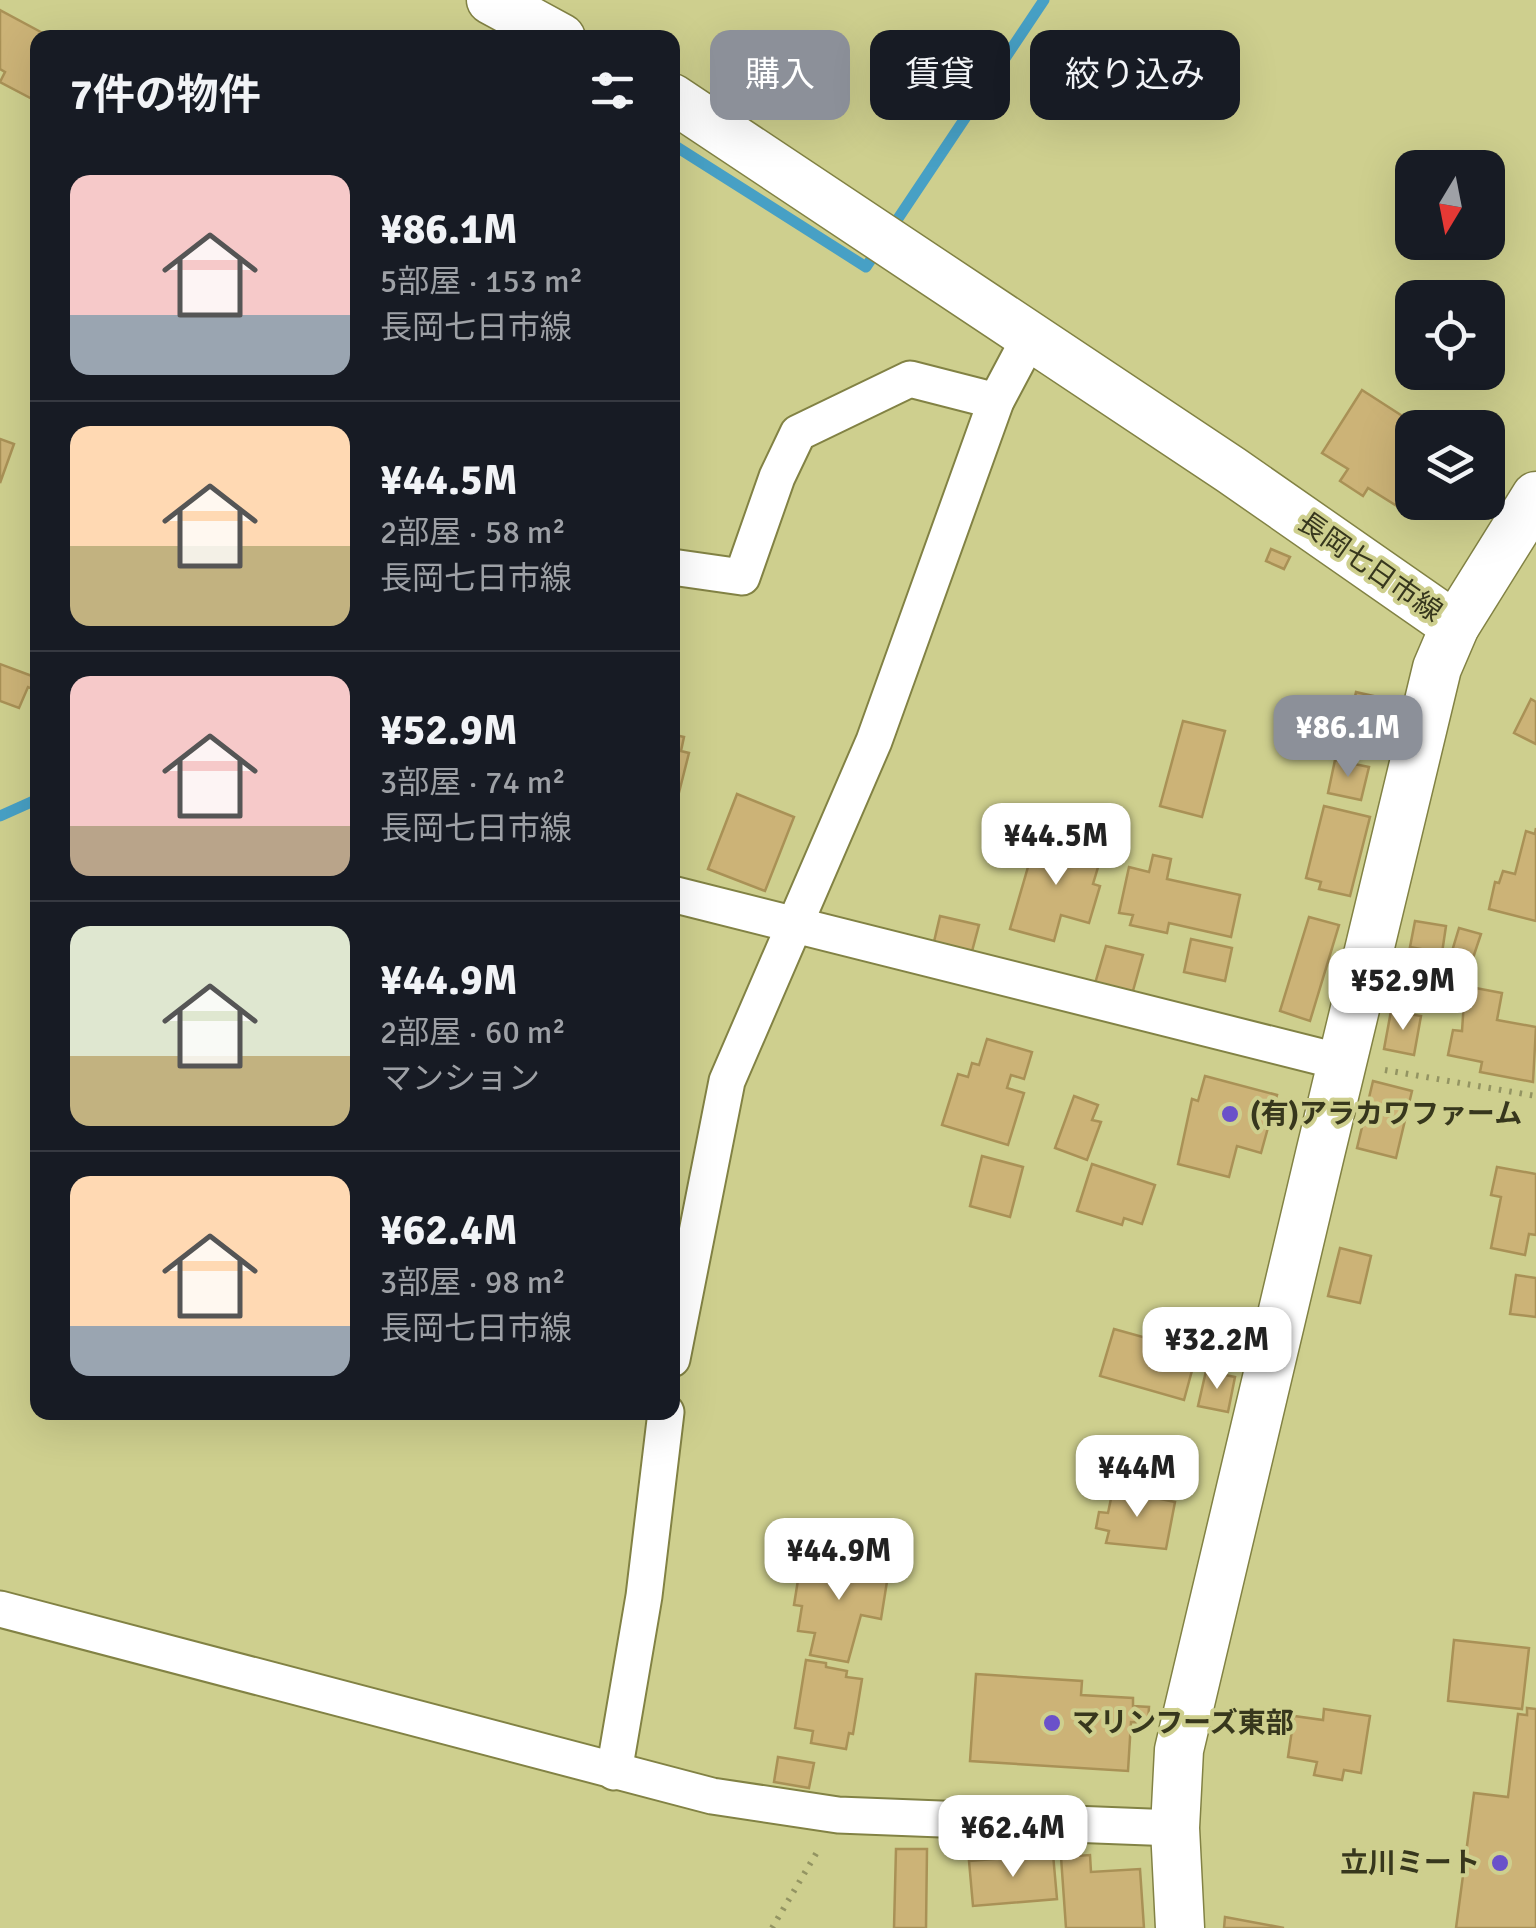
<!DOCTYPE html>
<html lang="ja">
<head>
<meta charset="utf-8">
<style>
	body { margin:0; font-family:Signika,"Noto Sans JP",sans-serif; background:#20242c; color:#f1f3f6; height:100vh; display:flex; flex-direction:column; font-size:38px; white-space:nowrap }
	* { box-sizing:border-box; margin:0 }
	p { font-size:32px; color:#9ea1a6 }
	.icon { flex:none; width:55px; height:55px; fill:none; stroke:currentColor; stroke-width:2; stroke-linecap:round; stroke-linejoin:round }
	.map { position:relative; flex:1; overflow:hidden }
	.drawer { position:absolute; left:30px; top:30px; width:650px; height:1390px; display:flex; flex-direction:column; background:#171b24; border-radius:20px; box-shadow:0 10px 40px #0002 }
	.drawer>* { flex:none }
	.hud { position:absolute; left:710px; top:30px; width:675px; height:90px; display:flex; gap:20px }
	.needle { width:65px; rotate:190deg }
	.buttons { position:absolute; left:1395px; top:150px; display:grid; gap:20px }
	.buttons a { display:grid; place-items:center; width:110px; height:110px; border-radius:20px; background:#171b24; box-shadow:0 10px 40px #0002; font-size:50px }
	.price { position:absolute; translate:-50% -85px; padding:0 22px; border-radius:20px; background:#fff; color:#222; font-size:32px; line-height:65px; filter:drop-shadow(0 2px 5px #0008) }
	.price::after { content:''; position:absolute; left:50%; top:60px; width:30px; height:22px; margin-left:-15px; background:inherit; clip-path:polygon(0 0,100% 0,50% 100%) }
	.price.on { background:#8c9099; color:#fff }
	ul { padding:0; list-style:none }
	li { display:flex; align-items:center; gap:30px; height:250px; padding:0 40px }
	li+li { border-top:2px solid #363941 }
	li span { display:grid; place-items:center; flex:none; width:280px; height:200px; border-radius:20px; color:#555 }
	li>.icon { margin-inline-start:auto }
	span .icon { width:120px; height:120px; fill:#fffc; stroke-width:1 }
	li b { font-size:42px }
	h2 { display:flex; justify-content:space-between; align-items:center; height:120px; padding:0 40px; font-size:42px }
	.pill { padding:0 35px; border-radius:20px; background:#171b24; box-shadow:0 10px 40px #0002; font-size:35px; line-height:90px }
	.pill.on { background:#8c9099; color:#fff }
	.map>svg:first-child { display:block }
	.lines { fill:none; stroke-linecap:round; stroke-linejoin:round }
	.stream { stroke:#47a0c5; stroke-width:11 }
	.building { fill:#ccb377; stroke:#a99156; stroke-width:2.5 }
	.street-casing { stroke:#828244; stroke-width:39 }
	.secondary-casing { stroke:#828244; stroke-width:51 }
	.path { stroke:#939462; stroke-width:6; stroke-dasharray:2.5 8; stroke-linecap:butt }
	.street { stroke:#fff; stroke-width:35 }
	.secondary { stroke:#fff; stroke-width:48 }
	.poi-dot { fill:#6a51ca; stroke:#cecf8e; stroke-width:4 }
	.labels { text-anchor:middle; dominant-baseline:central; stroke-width:8; stroke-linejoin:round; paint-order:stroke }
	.street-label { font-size:28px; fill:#37371d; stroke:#cecf8e }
	.poi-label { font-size:28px; font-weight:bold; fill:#37371d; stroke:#cecf8e; text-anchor:start }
</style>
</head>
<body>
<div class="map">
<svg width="1536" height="1928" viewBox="0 0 1536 1928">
	<rect width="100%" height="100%" fill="#cecf8e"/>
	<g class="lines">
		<g class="stream">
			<path d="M 672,144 L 866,267 L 878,249"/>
			<path d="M 891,229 L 1044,0"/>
			<path d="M 0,816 L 38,799"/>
		</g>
	</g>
	<g class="building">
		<path d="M 0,10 L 52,38 L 38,38 L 36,101 L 0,82 L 5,72 L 0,69 Z"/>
		<path d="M 1362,390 L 1421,428 L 1412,428 L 1412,502 L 1426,502 L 1416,518 L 1368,488 L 1363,496 L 1340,481 L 1348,469 L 1322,453 Z"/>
		<path d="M 0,439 L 14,444 L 0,483 Z"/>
		<path d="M 1271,549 L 1290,557 L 1284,569 L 1266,561 Z"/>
		<path d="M 37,661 L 38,691 L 28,687 L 19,708 L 0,701 L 0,664 L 32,676 Z"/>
		<path d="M 1356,692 L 1395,701 L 1387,738 L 1348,729 Z"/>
		<path d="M 1531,699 L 1536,702 L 1536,744 L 1514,733 Z"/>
		<path d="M 1183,721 L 1225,731 L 1202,817 L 1160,806 Z"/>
		<path d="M 675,735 L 684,737 L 681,751 L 689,753 L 672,820 Z"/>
		<path d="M 1335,760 L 1369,767 L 1361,800 L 1328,793 Z"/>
		<path d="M 737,794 L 794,817 L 765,891 L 708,869 Z"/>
		<path d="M 1324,806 L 1370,817 L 1350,896 L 1319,889 L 1321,882 L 1306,878 Z"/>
		<path d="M 1536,828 L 1536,921 L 1489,909 L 1495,882 L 1499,883 L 1503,871 L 1515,874 L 1526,831 L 1535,834 Z"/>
		<path d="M 1037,836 L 1102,854 L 1093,884 L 1100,886 L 1089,923 L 1061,915 L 1054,941 L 1010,929 Z"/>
		<path d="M 1153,855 L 1171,859 L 1167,879 L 1240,895 L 1231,937 L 1169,923 L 1167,933 L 1130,925 L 1133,915 L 1119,913 L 1129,867 L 1149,872 Z"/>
		<path d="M 940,916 L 979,925 L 971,955 L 933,946 Z"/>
		<path d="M 1309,917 L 1339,925 L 1310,1021 L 1280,1011 Z"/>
		<path d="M 1415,921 L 1446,926 L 1442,953 L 1410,947 Z"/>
		<path d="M 1459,928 L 1481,934 L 1471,964 L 1450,958 Z"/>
		<path d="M 1191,939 L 1232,948 L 1225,981 L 1184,972 Z"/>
		<path d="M 1106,946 L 1143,955 L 1131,998 L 1094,987 Z"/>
		<path d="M 1465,986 L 1502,993 L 1497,1020 L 1536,1027 L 1533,1082 L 1480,1072 L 1482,1062 L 1448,1055 L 1453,1030 L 1462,1031 Z"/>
		<path d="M 1391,1011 L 1421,1016 L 1414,1055 L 1384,1049 Z"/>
		<path d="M 987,1039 L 1032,1052 L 1024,1079 L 1011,1075 L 1007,1088 L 1024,1093 L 1008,1145 L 942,1125 L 958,1074 L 968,1077 L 972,1063 L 979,1065 Z"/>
		<path d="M 1205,1076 L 1277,1095 L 1261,1153 L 1237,1146 L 1229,1177 L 1178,1164 L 1192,1099 L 1198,1101 Z"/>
		<path d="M 1373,1081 L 1412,1091 L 1396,1158 L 1357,1148 Z"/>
		<path d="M 1074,1096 L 1098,1105 L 1092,1120 L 1101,1122 L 1087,1160 L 1055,1148 Z"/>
		<path d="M 982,1156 L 1023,1167 L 1010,1217 L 970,1206 Z"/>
		<path d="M 1092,1164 L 1155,1185 L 1142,1224 L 1124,1218 L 1122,1225 L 1077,1211 Z"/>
		<path d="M 1497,1167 L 1536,1174 L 1536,1235 L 1529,1234 L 1525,1255 L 1491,1248 L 1501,1197 L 1491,1195 Z"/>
		<path d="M 1340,1248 L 1371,1256 L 1360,1303 L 1328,1296 Z"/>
		<path d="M 1516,1275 L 1536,1278 L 1536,1317 L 1510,1314 Z"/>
		<path d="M 1114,1329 L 1197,1352 L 1184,1400 L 1100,1376 Z"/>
		<path d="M 1206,1371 L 1235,1377 L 1228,1412 L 1198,1406 Z"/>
		<path d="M 1113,1489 L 1175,1502 L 1166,1549 L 1106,1543 L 1109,1531 L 1096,1528 L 1099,1512 L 1108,1513 Z"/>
		<path d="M 810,1555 L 889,1569 L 881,1619 L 861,1615 L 848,1662 L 810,1655 L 815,1633 L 798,1631 L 802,1606 L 794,1605 L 798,1580 L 806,1581 Z"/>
		<path d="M 1454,1640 L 1529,1648 L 1522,1709 L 1448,1701 Z"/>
		<path d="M 806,1660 L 826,1663 L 826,1667 L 847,1671 L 846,1677 L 862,1679 L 853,1734 L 849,1733 L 846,1749 L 811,1743 L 813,1731 L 795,1728 Z"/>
		<path d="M 976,1674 L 1082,1681 L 1081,1695 L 1133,1698 L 1133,1706 L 1149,1707 L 1148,1723 L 1131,1722 L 1128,1771 L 970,1761 Z"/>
		<path d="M 1527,1708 L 1536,1709 L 1536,1928 L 1456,1928 L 1474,1793 L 1508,1797 L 1518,1714 L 1527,1715 Z"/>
		<path d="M 1324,1709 L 1370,1716 L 1361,1773 L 1344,1770 L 1342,1780 L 1314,1775 L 1317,1762 L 1288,1757 L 1294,1716 L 1323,1720 Z"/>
		<path d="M 778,1757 L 814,1763 L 809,1788 L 774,1782 Z"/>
		<path d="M 896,1849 L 927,1849 L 926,1928 L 894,1928 Z"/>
		<path d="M 1053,1854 L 1057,1899 L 973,1906 L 969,1861 Z"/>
		<path d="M 1090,1855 L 1091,1872 L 1140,1869 L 1144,1928 L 1066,1928 L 1061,1857 Z"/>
		<path d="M 1225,1917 L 1284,1928 L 1224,1928 Z"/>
	</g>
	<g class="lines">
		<defs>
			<g id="street">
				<path d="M 672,567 L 742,577 L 777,477 L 798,433 L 910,379 L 996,401"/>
				<path d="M 672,894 L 1345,1063"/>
				<path d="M 672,1359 L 727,1081 L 874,741 L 996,401 L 1030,337"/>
				<path d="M 0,1609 L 712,1796 L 838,1815 L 1175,1828"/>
				<path d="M 614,1772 L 644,1596 L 666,1412"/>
			</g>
			<g id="secondary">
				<path d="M 491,0 L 561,38"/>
				<path d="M 672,98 L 1231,470 L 1455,626"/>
				<path d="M 1180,1928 L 1175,1828 L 1179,1750 C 1262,1388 1351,1029 1437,668 L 1455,626 L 1536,496"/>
			</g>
		</defs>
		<use href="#street" class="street-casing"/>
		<use href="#secondary" class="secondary-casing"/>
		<g class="path">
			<path d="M 1385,1070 L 1536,1096"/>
			<path d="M 772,1928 L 820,1847"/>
		</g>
		<use href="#street" class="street"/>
		<use href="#secondary" class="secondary"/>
	</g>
	<g class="poi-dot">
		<circle cx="1230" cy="1114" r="10"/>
		<circle cx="1052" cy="1723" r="10"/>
		<circle cx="1500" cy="1863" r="10"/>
	</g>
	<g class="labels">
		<g class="street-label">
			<text transform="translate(1370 567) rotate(35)">長岡七日市線</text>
		</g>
		<g class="poi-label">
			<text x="1250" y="1114">(有)アラカワファーム</text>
			<text x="1072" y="1723">マリンフーズ東部</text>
			<text x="1480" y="1863" text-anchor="end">立川ミート</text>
		</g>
	</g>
</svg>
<div class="buttons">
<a><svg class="needle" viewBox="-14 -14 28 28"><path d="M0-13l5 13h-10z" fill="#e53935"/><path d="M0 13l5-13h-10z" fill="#9ea1a6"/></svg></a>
<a><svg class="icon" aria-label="locate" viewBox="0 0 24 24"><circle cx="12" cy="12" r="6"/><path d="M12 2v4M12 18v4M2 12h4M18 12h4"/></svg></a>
<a><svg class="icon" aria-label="layers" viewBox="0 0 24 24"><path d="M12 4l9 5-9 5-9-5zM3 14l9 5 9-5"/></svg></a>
</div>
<b class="price on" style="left:1348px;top:780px">¥86.1M</b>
<b class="price" style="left:1056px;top:888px">¥44.5M</b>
<b class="price" style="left:1403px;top:1033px">¥52.9M</b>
<b class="price" style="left:1217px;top:1392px">¥32.2M</b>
<b class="price" style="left:1137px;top:1520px">¥44M</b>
<b class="price" style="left:839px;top:1603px">¥44.9M</b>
<b class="price" style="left:1013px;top:1880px">¥62.4M</b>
<div class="hud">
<a class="pill on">購入</a>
<a class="pill">賃貸</a>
<a class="pill">絞り込み</a>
</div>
<section class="drawer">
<h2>7件の物件<svg class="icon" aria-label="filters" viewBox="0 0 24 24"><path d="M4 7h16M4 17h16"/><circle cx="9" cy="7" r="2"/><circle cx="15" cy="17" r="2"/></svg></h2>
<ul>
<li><span style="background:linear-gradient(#f6c9c9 70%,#9aa5b1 0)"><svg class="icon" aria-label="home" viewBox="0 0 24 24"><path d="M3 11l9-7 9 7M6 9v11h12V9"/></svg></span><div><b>¥86.1M</b><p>5部屋 · 153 m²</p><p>長岡七日市線</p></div></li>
<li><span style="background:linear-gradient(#ffd9b3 60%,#c2b280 0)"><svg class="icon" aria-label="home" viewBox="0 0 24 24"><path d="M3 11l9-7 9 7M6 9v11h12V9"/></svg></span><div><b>¥44.5M</b><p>2部屋 · 58 m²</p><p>長岡七日市線</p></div></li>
<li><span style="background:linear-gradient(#f6c9c9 75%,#b9a48a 0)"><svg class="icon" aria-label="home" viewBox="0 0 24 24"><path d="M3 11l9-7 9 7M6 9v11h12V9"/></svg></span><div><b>¥52.9M</b><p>3部屋 · 74 m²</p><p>長岡七日市線</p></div></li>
<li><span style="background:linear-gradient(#dfe7d0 65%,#c2b280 0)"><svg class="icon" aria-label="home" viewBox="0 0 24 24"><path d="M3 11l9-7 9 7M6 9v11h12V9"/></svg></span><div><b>¥44.9M</b><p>2部屋 · 60 m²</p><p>マンション</p></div></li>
<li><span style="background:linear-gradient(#ffd9b3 75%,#9aa5b1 0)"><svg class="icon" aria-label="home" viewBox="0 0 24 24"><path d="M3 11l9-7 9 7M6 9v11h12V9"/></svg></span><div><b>¥62.4M</b><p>3部屋 · 98 m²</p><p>長岡七日市線</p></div></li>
</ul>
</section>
</div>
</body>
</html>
